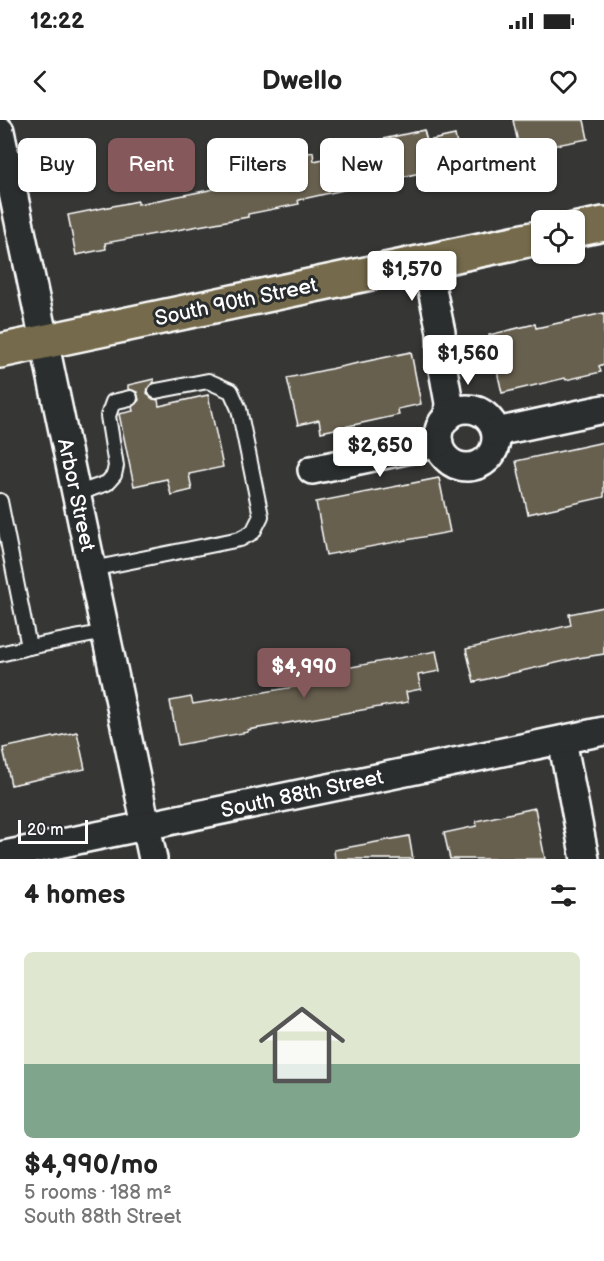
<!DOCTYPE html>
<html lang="en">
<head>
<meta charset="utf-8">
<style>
	body { margin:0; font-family:"Balsamiq Sans",sans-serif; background:#f6f6f6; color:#222; height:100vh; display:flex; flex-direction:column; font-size:22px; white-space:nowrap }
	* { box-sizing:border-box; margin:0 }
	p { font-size:20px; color:#767676 }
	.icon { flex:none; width:33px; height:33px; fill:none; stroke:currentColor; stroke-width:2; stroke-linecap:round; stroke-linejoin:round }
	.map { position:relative; height:739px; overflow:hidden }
	.panel { display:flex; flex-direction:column; background:#fff; flex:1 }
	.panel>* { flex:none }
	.top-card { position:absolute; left:18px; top:18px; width:568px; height:54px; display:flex; gap:12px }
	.tools { position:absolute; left:531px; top:90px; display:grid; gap:12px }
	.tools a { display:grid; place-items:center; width:54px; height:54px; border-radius:9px; background:#fff; box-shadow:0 2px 4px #0004; font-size:30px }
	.scale { position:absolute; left:18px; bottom:15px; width:70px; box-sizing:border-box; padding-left:6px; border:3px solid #fff; border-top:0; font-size:16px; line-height:21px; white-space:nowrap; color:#fff; -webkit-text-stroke:4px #2a2d2e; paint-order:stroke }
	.price { position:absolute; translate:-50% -51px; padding:0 14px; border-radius:6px; background:#fff; color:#222; font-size:20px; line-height:39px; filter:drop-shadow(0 2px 3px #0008) }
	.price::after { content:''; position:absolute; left:50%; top:36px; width:18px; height:14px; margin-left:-9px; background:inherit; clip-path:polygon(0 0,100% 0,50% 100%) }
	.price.on { background:#85585c; color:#fff }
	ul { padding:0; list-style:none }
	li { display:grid; align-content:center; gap:12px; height:318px; padding:0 24px }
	li span { display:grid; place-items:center; height:186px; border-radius:9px; color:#555 }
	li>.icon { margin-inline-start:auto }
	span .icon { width:108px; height:108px; fill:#fffc; stroke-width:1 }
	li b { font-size:26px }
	h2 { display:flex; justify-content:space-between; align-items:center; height:72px; padding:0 24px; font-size:26px }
	.tag { padding:0 21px; border-radius:9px; background:#fff; box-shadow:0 2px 4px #0004; font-size:21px; line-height:54px }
	.tag.on { background:#85585c; color:#fff }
	.status { display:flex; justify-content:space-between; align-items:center; height:42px; padding:0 30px; background:#fff; direction:ltr }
	.status svg { height:16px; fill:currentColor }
	header { display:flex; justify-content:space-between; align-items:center; height:78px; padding:0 24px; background:#fff; font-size:27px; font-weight:700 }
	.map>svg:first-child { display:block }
	.building { fill:#676050; stroke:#fff; stroke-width:1.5 }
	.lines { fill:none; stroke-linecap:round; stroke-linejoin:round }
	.lane-casing { stroke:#fff; stroke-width:18 }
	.street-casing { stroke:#fff; stroke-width:32 }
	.primary-casing { stroke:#fff; stroke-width:38 }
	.lane { stroke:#2a2d2e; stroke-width:14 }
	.street { stroke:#2a2d2e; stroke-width:27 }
	.primary { stroke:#746b4b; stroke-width:33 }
	.labels { text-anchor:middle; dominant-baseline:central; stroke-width:6; stroke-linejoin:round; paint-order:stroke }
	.street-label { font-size:21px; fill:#fff; stroke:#2a2d2e }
</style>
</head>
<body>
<div class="status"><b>12:22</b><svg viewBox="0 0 49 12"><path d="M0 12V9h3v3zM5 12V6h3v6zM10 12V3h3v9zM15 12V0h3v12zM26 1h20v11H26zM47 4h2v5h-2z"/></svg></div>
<header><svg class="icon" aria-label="back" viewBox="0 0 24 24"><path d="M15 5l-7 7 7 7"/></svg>Dwello<svg class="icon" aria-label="heart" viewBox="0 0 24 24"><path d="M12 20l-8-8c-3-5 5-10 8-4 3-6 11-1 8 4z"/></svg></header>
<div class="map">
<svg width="604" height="739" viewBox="0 0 604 739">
	<rect width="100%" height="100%" fill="#363735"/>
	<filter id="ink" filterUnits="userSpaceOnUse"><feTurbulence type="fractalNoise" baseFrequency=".0167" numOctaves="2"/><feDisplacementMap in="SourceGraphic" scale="12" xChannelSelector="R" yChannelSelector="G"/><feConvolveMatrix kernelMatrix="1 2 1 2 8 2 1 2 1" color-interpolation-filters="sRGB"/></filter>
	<g filter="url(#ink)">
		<g class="building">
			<path d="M 513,0 L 584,0 L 588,19 L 520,32 Z"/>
			<path d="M 424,10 L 427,21 L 455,15 L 461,44 L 298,80 L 299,84 L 248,94 L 248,97 L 105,123 L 106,129 L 76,135 L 68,95 L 138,81 L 138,84 L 266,59 L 264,51 L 293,45 L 291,37 L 313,32 L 314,41 L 332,37 L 333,45 L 372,37 L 369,22 Z"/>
			<path d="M 604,193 L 604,244 L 599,246 L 601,252 L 566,260 L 565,258 L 502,273 L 489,215 L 535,204 L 536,208 Z"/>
			<path d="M 411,232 L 421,284 L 398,289 L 399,295 L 321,312 L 319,300 L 298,305 L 287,258 Z"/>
			<path d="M 154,259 L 154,262 L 148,268 L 147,273 L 153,279 L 158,280 L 159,286 L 208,275 L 223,347 L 189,354 L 192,370 L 171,375 L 167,359 L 134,366 L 119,294 L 133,291 L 132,287 L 139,280 L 137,272 L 128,269 L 128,265 Z"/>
			<path d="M 604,322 L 604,377 L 528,394 L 516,341 Z"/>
			<path d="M 439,358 L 450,412 L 326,435 L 316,382 Z"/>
			<path d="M 604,487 L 604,534 L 578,538 L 474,562 L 466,529 L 571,505 L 569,494 Z"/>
			<path d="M 436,531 L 440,551 L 418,555 L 421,569 L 406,572 L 408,582 L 248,610 L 248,612 L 178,625 L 170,581 L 191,577 L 193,584 L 300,566 L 298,557 Z"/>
			<path d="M 77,612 L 85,649 L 11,665 L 3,628 Z"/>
			<path d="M 535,688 L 545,739 L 450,739 L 444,713 L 477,706 L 476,701 Z"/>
			<path d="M 409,716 L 413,739 L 335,739 L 334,730 Z"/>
		</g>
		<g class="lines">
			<defs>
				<g id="lane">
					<path d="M 76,374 L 107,363 L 114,355 L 116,346 L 108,296 L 113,282 L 130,278"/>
					<path d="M 0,381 L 29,527 L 105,512"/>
					<path d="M 92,449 L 240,419 L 253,412 L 261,396 L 239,289 L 231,271 L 208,261 L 156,271"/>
					<path d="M 0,534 L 29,527"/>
				</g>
				<g id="street">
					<path d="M 0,11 L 153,739"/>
					<path d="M 426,141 L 441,212 L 442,244 L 449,283 L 448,297"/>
					<circle cx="467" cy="318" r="29"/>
					<path d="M 496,312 L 604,289"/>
					<path d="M 312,350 L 439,323"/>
					<path d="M 562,620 L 585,739"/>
					<path d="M 0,736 L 604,611"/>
				</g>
				<g id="primary">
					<path d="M 574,110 L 604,104"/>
					<path d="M 0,231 L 542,117"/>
				</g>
			</defs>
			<use href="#lane" class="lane-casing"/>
			<use href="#street" class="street-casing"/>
			<use href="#primary" class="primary-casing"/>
			<use href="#lane" class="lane"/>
			<use href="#street" class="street"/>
			<use href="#primary" class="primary"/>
		</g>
	</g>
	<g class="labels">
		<g class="street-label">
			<text transform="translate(236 182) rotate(-12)">South 90th Street</text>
			<text transform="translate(76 375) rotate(78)">Arbor Street</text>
			<text transform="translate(302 674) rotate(-12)">South 88th Street</text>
		</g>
	</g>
</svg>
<div class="tools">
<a><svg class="icon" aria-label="locate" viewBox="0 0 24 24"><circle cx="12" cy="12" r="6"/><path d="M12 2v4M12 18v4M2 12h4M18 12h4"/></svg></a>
</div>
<div class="scale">20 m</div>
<b class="price" style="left:412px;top:182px">$1,570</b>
<b class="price" style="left:468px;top:266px">$1,560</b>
<b class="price" style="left:380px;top:358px">$2,650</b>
<b class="price on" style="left:304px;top:579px">$4,990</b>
<div class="top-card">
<a class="tag">Buy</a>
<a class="tag on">Rent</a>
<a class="tag">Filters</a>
<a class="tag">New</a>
<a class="tag">Apartment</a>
</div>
</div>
<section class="panel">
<h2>4 homes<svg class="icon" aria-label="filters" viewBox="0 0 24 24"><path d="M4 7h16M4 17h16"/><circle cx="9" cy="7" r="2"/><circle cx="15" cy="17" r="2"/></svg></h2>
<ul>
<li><span style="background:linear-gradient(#dfe7d0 60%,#7fa58c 0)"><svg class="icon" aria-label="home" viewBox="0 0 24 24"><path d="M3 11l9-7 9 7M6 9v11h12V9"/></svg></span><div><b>$4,990/mo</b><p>5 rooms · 188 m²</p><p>South 88th Street</p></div></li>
</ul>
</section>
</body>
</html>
